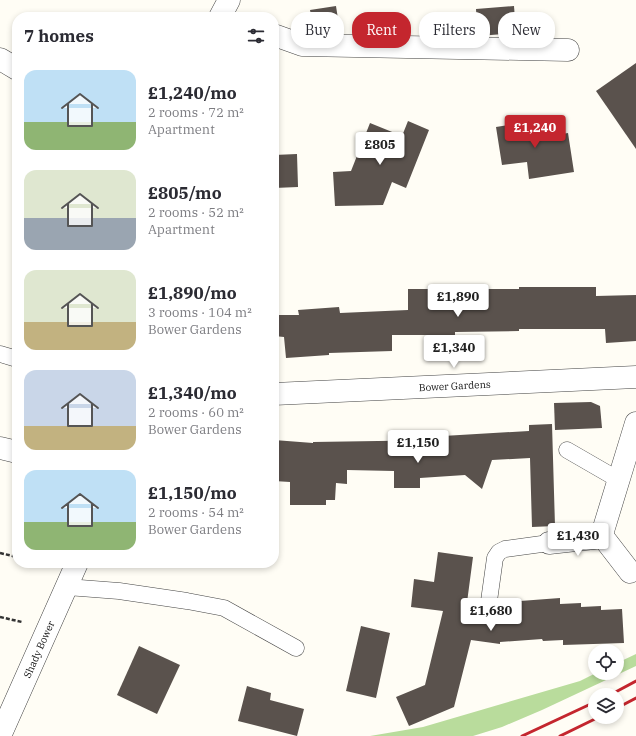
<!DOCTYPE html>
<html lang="en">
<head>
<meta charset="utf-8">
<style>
	body { margin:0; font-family:"IBM Plex Serif",serif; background:#f7f7f7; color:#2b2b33; height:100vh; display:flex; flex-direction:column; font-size:15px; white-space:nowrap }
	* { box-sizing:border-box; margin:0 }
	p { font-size:13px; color:#7c7c81 }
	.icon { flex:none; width:22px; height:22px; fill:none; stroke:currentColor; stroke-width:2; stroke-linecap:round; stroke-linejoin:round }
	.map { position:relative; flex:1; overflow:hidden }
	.side { position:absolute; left:12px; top:12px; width:267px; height:556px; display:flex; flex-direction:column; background:#fff; border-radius:16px; box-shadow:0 2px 6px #0003 }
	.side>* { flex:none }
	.hud { position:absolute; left:291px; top:12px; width:285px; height:36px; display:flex; gap:8px }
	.fabs { position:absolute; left:588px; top:644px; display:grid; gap:8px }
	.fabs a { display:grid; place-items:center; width:36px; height:36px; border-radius:50%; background:#fff; box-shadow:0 2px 6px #0003; font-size:20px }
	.price { position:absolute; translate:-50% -34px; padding:0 9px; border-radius:4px; background:#fff; color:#222; font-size:13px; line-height:26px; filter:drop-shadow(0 1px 2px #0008) }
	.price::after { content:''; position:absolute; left:50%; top:24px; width:12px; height:9px; margin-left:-6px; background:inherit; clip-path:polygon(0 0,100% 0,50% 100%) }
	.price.current { background:#c4262e; color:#fff }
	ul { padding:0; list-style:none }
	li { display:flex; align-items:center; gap:12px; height:100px; padding:0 12px }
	li span { display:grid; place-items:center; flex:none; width:112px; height:80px; border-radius:12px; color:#555 }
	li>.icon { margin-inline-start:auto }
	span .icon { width:48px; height:48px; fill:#fffc; stroke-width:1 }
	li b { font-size:17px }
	h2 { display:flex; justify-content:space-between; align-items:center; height:48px; padding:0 12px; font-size:17px }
	.chip { padding:0 14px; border-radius:16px; background:#fff; box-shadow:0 2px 6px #0003; font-size:14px; line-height:36px }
	.chip.current { background:#c4262e; color:#fff }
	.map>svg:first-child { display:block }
	.forest { fill:#b9dc9c }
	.building { fill:#5a524d }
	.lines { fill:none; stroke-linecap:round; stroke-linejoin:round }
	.lane-casing { stroke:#444; stroke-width:17 }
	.street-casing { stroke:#444; stroke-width:23 }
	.path { stroke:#333; stroke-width:2.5; stroke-dasharray:4 2; stroke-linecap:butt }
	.lane { stroke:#fff; stroke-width:16 }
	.street { stroke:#fff; stroke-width:22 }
	.rail { stroke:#c4262e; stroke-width:3 }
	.labels { text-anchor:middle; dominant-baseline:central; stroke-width:4; stroke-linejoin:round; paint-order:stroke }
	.street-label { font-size:10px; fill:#111; stroke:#fff }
</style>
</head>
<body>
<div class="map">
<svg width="636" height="736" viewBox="0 0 636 736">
	<rect width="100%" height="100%" fill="#fffdf5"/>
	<path class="forest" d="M 636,654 L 636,666 L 542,710 L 502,727 L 473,736 L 370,736 L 423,727 L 580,681 L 596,673 L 617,673 L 617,663 Z"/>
	<g class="building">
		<path d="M 336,6 L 340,32 L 314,33 L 310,10 Z"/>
		<path d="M 514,6 L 516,33 L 478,36 L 476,9 Z"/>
		<path d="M 636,63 L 636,149 L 596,91 Z"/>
		<path d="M 542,120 L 544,137 L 568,133 L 574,172 L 529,179 L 527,162 L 502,165 L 496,127 Z"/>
		<path d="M 408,121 L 429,130 L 406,188 L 392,182 L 383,205 L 335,206 L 333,172 L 351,171 L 370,123 L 402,136 Z"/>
		<path d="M 297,154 L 298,187 L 274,188 L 274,155 Z"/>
		<path d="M 519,287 L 596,287 L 596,296 L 636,295 L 636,341 L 606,343 L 605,329 L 519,329 L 519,331 L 455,332 L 455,335 L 392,335 L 392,351 L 329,353 L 329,355 L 286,358 L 284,337 L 274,336 L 274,315 L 299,315 L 298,310 L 339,307 L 340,313 L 408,310 L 408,289 L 519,289 Z"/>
		<path d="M 591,402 L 600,406 L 602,428 L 555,430 L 554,403 Z"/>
		<path d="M 552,424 L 555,526 L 532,527 L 530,458 L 492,460 L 482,489 L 465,475 L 420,478 L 420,488 L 394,488 L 394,471 L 347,470 L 347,484 L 336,483 L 335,500 L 326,500 L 326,505 L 290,505 L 290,482 L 274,481 L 274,440 L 313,443 L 313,442 L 443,440 L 443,436 L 529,431 L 529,425 Z"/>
		<path d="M 438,552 L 473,557 L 466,610 L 479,611 L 487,617 L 496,614 L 521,617 L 520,601 L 560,598 L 560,604 L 581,603 L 581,607 L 601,606 L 601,610 L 622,609 L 624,643 L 563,645 L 563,640 L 543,641 L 542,639 L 500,642 L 500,644 L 471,640 L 454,707 L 409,726 L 396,697 L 425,685 L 443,611 L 411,607 L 414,579 L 434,582 Z"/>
		<path d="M 361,626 L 390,633 L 376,698 L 346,691 Z"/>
		<path d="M 139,646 L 180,665 L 157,714 L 117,695 Z"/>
		<path d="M 247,686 L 271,693 L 270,700 L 304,709 L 297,736 L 238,721 Z"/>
	</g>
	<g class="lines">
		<defs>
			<g id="lane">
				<path d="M 0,354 L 17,359"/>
				<path d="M 567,450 L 619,480"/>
				<path d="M 67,587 L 119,591 L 187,601 L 224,608 L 296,648"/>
				<path d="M 488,608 L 495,558 L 499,552 L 505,549 L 549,543"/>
			</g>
			<g id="street">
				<path d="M 220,17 L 229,0"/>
				<path d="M 274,35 L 302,45 L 568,50"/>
				<path d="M 0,59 L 17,69"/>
				<path id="s1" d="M 274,394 L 636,377"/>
				<path d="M 0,448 L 17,452"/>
				<path d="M 549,543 L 603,537"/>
				<path d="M 630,572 L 603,537 L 603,531 L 636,423"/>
				<path id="s2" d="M 0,736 L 77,563"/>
			</g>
		</defs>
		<use href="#lane" class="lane-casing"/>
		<use href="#street" class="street-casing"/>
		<g class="path">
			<path d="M 0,553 L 17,557"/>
			<path d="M 0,617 L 22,622"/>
		</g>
		<use href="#lane" class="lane"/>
		<use href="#street" class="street"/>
		<g class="rail">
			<path d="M 610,695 L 636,681"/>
			<path d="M 617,708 L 636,698"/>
			<path d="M 522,736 L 595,702"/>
			<path d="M 560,736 L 599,717"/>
		</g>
	</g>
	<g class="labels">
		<g class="street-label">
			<text stroke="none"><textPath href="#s1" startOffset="181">Bower Gardens</textPath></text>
			<text stroke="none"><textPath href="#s2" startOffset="95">Shady Bower</textPath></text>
		</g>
	</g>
</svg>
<div class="fabs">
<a><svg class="icon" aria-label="locate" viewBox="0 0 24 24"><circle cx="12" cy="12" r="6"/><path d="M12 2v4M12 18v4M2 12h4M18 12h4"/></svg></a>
<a><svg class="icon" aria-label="layers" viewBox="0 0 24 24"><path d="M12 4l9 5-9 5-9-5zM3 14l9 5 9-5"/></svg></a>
</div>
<b class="price current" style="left:535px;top:149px">£1,240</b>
<b class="price" style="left:380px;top:166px">£805</b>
<b class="price" style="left:458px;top:318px">£1,890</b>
<b class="price" style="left:454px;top:369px">£1,340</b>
<b class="price" style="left:418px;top:464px">£1,150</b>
<b class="price" style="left:578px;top:557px">£1,430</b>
<b class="price" style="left:491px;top:632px">£1,680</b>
<div class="hud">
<a class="chip">Buy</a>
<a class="chip current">Rent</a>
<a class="chip">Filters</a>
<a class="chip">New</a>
</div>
<section class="side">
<h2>7 homes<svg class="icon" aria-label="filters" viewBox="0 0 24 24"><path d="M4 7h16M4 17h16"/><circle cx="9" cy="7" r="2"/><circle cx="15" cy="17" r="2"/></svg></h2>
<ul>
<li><span style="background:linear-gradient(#bfe0f5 65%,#8fb573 0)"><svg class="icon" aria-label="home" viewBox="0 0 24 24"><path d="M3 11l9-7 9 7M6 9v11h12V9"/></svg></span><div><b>£1,240/mo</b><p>2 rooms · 72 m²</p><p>Apartment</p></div></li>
<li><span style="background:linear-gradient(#dfe7d0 60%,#9aa5b1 0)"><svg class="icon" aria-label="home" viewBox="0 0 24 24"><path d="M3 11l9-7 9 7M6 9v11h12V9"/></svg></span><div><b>£805/mo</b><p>2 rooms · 52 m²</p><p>Apartment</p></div></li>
<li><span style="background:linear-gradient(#dfe7d0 65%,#c2b280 0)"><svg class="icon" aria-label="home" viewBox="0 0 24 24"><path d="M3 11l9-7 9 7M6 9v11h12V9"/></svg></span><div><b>£1,890/mo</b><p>3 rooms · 104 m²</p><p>Bower Gardens</p></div></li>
<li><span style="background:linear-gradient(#c9d6e8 70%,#c2b280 0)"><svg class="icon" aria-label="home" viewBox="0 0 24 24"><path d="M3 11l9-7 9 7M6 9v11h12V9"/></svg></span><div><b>£1,340/mo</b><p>2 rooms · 60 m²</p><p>Bower Gardens</p></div></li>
<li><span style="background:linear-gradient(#bfe0f5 65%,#8fb573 0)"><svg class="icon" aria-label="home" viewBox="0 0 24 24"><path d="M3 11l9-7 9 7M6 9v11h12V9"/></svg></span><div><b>£1,150/mo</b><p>2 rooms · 54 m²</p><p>Bower Gardens</p></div></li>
</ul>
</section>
</div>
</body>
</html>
